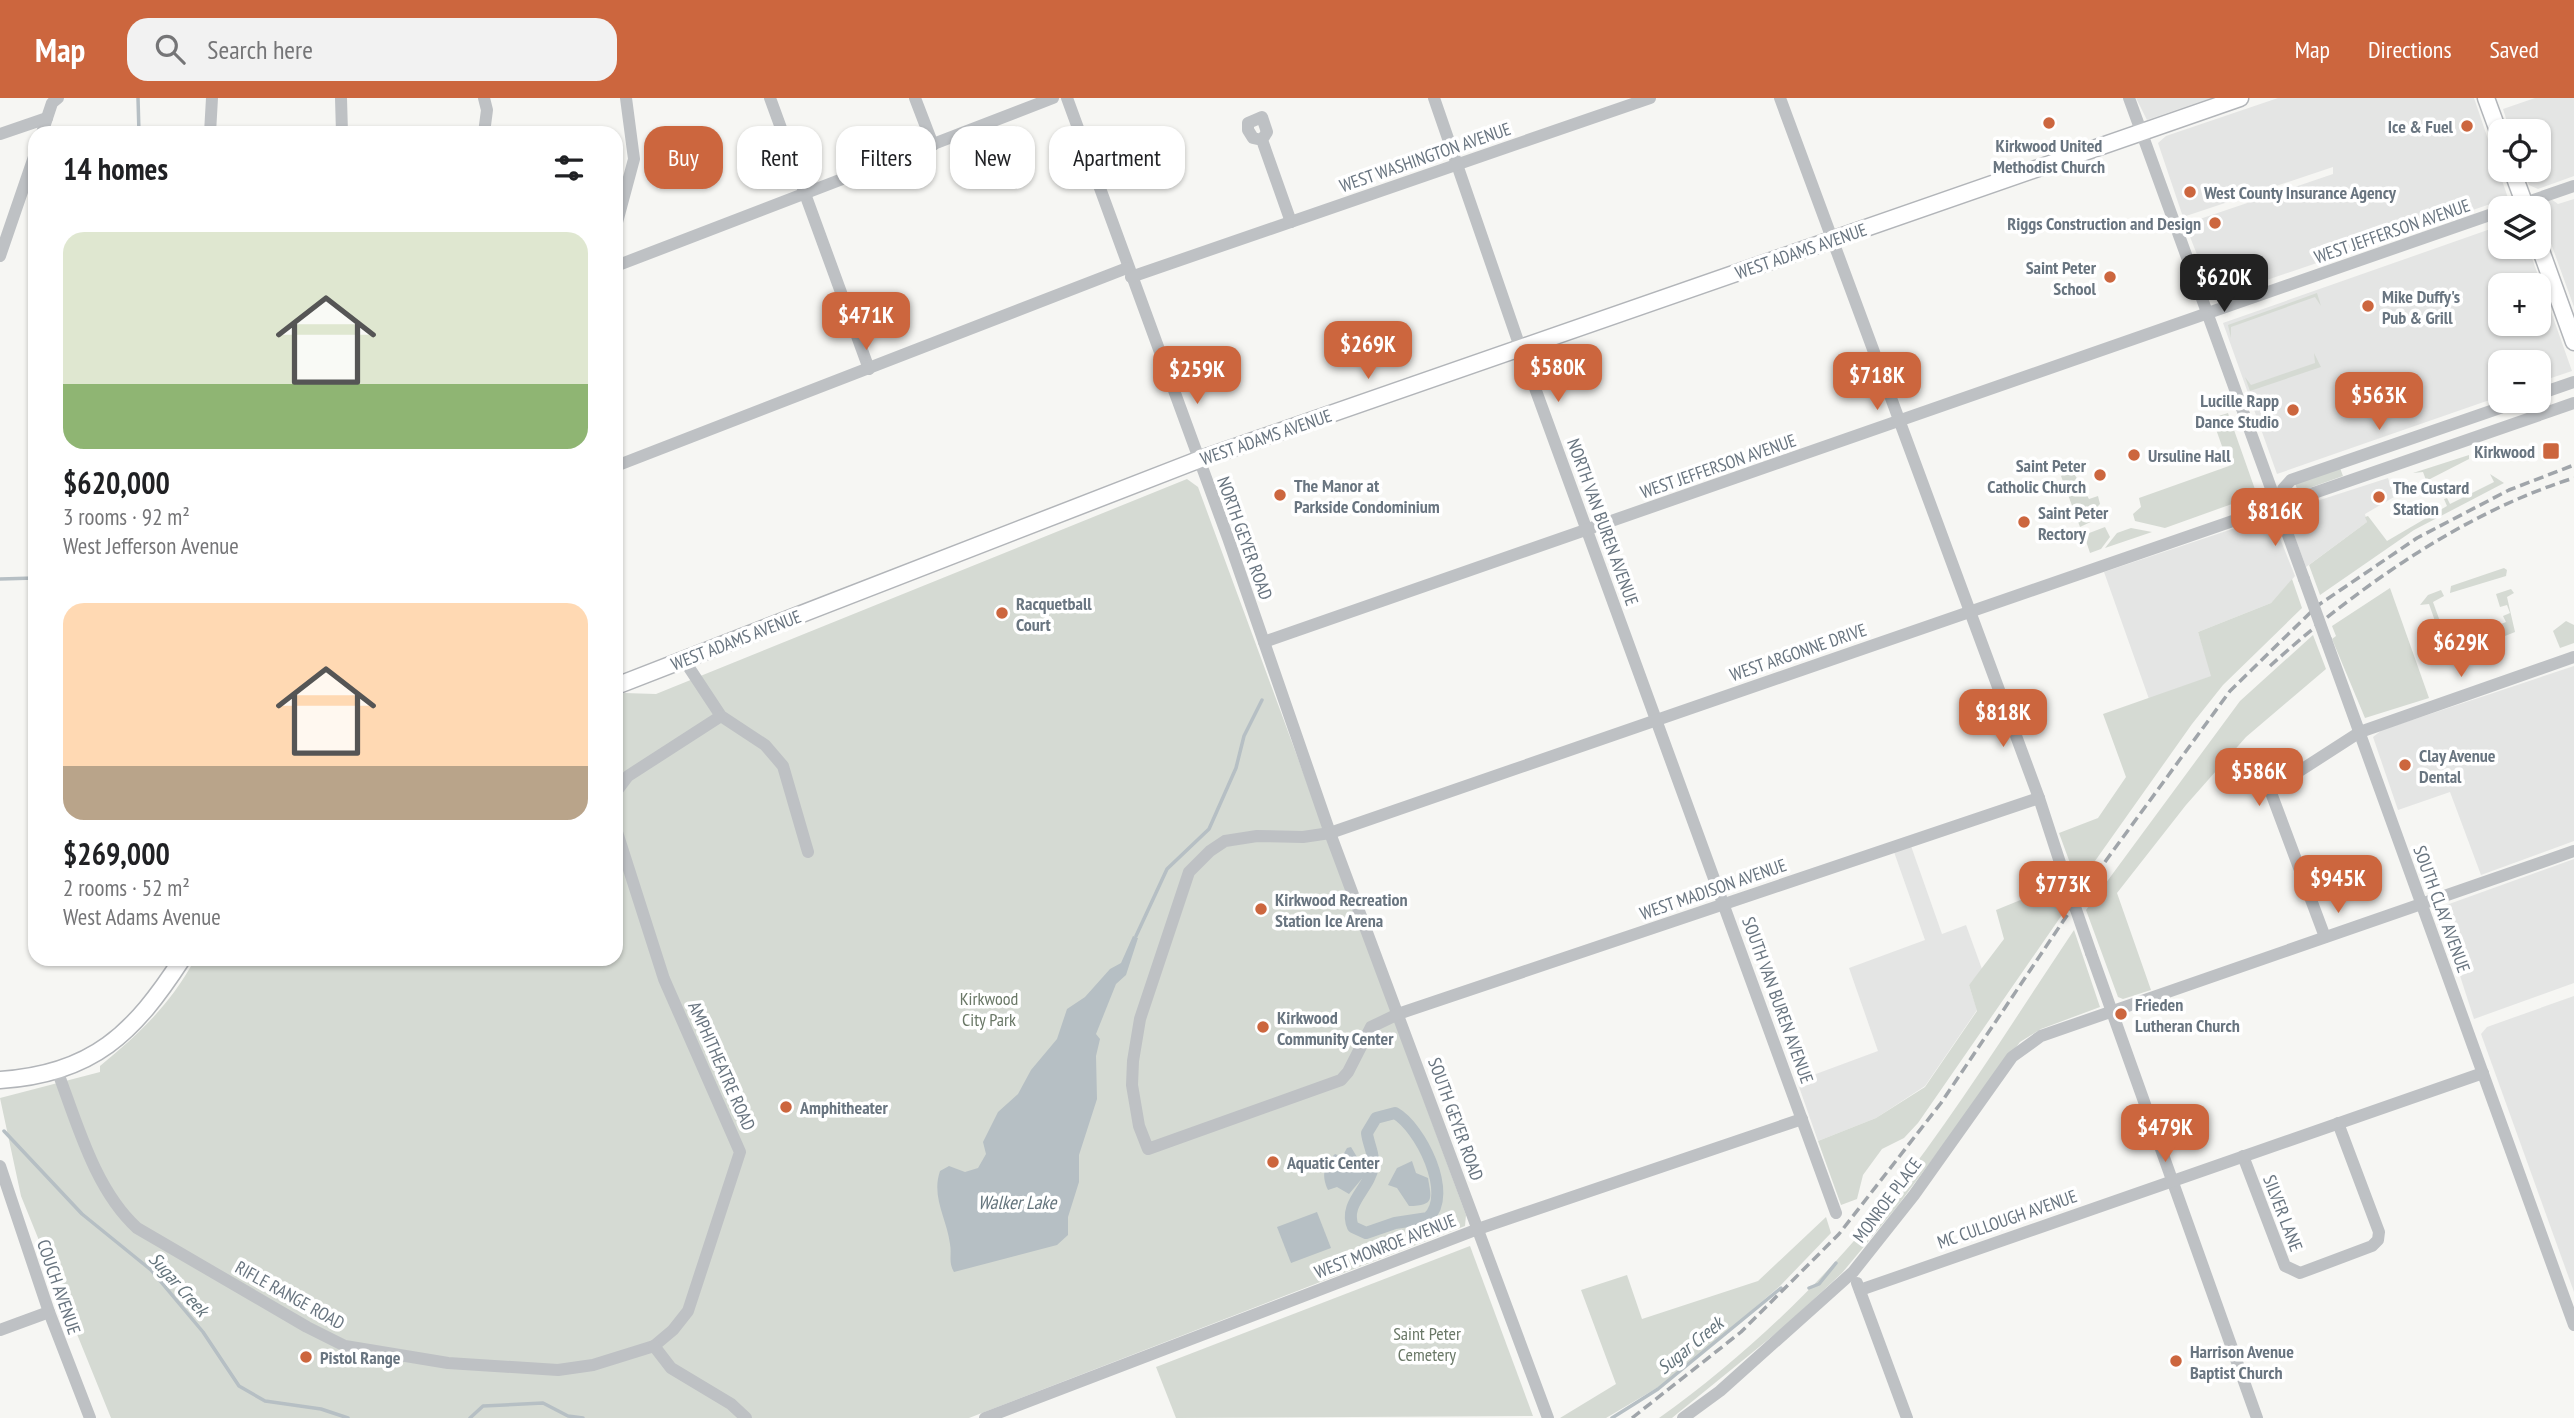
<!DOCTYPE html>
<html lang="en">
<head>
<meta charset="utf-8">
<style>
	body { margin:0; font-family:"PT Sans Narrow",sans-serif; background:#f2f2f2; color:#202124; height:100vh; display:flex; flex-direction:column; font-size:26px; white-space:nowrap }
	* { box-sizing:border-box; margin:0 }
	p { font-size:23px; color:#757577 }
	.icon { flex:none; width:38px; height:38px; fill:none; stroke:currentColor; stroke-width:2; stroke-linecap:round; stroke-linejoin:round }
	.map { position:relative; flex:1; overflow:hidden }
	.details { position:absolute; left:28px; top:28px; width:595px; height:840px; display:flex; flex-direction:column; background:#fff; border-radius:21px; box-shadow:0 2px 5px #0004 }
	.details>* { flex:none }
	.banner { position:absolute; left:644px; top:28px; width:665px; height:63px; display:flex; gap:14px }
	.tools { position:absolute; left:2488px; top:21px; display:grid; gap:14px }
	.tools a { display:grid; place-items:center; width:63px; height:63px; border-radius:14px; background:#fff; box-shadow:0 2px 5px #0004; font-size:35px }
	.price { position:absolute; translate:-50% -60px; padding:0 16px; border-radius:14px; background:#cc663e; color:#fff; font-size:23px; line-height:46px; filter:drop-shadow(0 2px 4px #0008) }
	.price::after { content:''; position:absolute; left:50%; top:42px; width:21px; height:16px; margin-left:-10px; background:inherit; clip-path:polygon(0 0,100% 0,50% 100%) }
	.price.current { background:#222; color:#fff }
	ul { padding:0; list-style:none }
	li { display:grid; align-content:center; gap:14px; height:371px; padding:0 35px }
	li span { display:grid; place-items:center; height:217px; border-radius:21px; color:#555 }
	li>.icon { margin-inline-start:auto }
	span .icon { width:126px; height:126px; fill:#fffc; stroke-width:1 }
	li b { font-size:30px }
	h2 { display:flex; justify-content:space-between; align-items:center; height:84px; padding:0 35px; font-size:30px }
	.pill { padding:0 24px; border-radius:21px; background:#fff; box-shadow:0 2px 5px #0004; font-size:24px; line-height:63px }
	.pill.current { background:#cc663e; color:#fff }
	header { display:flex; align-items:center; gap:42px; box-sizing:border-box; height:98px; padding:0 35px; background:#cc663e; color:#fff }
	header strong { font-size:33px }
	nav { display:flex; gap:38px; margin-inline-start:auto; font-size:24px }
	.search { width:490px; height:63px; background:#f2f2f2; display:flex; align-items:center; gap:18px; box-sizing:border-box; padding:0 24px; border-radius:21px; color:#757577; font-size:26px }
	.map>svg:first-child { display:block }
	.built { fill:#e4e5e4; fill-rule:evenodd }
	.green { fill:#d5dad3 }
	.water { fill:#b6bfc4 }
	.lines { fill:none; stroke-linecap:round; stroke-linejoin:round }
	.stream { stroke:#b6bfc4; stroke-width:3.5 }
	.canal { stroke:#b6bfc4; stroke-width:12 }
	.major-casing { stroke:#b2b5b9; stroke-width:19 }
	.minor { stroke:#bec1c4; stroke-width:12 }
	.major { stroke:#fff; stroke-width:16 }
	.rail { stroke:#a0a5aa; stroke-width:3.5; stroke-dasharray:10 5; stroke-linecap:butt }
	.minor-bridge { stroke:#bec1c4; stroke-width:12 }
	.poi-dot { fill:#cc663e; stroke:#fff; stroke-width:2.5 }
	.labels { text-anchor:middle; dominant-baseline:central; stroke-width:7; stroke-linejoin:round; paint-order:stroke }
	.poi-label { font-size:18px; font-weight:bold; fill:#697580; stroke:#fff; text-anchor:start }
	.street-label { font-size:18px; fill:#697580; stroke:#fff }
	.park-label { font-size:18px; fill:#6a7867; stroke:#fff }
	.water-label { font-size:19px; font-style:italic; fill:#65757d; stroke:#fff }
</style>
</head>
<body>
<header>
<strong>Map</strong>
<div class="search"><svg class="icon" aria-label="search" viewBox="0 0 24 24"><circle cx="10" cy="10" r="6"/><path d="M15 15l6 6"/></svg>Search here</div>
<nav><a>Map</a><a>Directions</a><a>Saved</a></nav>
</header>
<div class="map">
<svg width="2574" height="1320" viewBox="0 0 2574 1320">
	<rect width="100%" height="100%" fill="#f6f6f3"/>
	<g class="built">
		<path d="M 2136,0 L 2211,0 L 2147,22 Z"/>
		<path d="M 2278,0 L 2474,0 L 2508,100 L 2214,200 L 2185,126 L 2333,76 L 2333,69 L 2183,119 L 2158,45 L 2166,38 Z"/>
		<path d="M 2535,0 L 2574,0 L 2574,78 L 2538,91 L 2529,87 L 2524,72 L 2539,72 L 2539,33 L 2510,33 L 2503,11 Z"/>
		<path d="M 2551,101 L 2558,106 L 2574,101 L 2574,209 L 2540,115 L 2541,105 Z"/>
		<path d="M 2501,124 L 2501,149 L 2528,149 L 2572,273 L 2539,284 L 2539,264 L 2501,264 L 2501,298 L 2277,376 L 2223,225 L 2499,128 ZM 2501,187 L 2539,187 L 2539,226 L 2501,226 Z"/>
		<path d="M 2388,380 L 2394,399 L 2365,416 L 2367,424 L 2306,469 L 2287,417 L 2289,412 Z"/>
		<path d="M 2271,418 L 2295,478 L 2271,505 L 2198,534 L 2212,578 L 2149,601 L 2104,474 Z"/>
		<path d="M 2574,568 L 2574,743 L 2481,777 L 2450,694 L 2398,712 L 2373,639 L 2382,632 Z"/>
		<path d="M 1911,748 L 1942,836 L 1966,827 L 1982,871 L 1969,887 L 1977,912 L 1925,988 L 1876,1020 L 1818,1043 L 1797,983 L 1878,953 L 1849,870 L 1925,842 L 1894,754 Z"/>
		<path d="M 2574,761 L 2574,885 L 2474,921 L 2438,810 Z"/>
		<path d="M 2574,898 L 2574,1194 L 2481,936 L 2487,929 Z"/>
	</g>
	<g class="green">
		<path d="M 2317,195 L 2321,208 L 2315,199 L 2231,229 L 2231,240 L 2228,227 Z"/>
		<path d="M 2314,255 L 2321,269 L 2250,293 L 2245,279 L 2251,287 L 2315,265 Z"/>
		<path d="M 2228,315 L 2257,397 L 2165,430 L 2135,423 L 2133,416 L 2141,409 L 2139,400 L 2229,368 L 2212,320 Z"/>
		<path d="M 2469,357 L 2469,361 L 2430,381 L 2429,390 L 2423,374 L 2413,375 Z"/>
		<path d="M 2340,370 L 2343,378 L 2298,394 L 2295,385 Z"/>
		<path d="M 2072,372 L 2089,401 L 2098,398 L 2100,406 L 2095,411 L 2101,419 L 2080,429 L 2061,378 Z"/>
		<path d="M 2490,376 L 2504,385 L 2414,432 L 2320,497 L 2309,467 L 2367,424 L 2365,419 L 2368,418 L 2387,443 L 2447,408 L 2444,401 L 2447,400 L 2450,406 L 2494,384 Z"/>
		<path d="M 1187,381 L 1198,389 L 1466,1117 L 1465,1128 L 969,1320 L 111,1320 L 21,1098 L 0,1000 L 100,974 L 100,968 C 141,934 169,908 195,861 L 616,861 L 616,599 L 624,595 L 656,596 Z"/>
		<path d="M 2105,429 L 2110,439 L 2101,451 L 2090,455 L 2084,437 Z"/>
		<path d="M 2131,430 L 2152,434 L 2105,450 L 2117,435 Z"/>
		<path d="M 2504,470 L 2507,472 L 2506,478 L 2450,495 L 2451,488 Z"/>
		<path d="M 2292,481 L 2302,510 L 2223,587 L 2192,626 L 2078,787 L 2059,735 L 2098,720 L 2126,679 L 2103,616 L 2211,578 L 2198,534 L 2271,505 Z"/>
		<path d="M 2390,490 L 2429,600 L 2365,620 L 2332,541 L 2336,538 L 2332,528 Z"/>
		<path d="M 2511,491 L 2514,495 L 2507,499 L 2515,534 L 2505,538 L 2501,526 L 2506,524 L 2503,518 L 2510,515 L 2507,507 L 2500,509 L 2496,496 Z"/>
		<path d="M 2441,492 L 2444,498 L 2433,504 L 2455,565 L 2453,565 L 2449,563 L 2429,506 L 2420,507 L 2428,497 Z"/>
		<path d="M 2566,523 L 2574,527 L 2574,545 L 2560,550 L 2553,533 Z"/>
		<path d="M 2313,537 L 2326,571 L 2246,639 L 2186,707 L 2117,795 L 2151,892 L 2123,901 L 2118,899 L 2086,812 L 2240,603 Z"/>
		<path d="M 2057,787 L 2066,811 L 1918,1025 L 1904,1040 L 1882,1051 L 1863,1077 L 1857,1101 L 1841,1107 L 1818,1043 L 1876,1020 L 1925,989 L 1977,913 L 1969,887 L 2004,841 L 1996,812 Z"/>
		<path d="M 2074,832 L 2100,909 L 2041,931 L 2020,944 L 1896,1110 L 1842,1175 L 1786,1227 L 1678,1315 L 1672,1320 L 1659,1320 C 1734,1267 1807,1199 1866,1129 C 1943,1037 2007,932 2074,832 Z"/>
		<path d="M 1826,1119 L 1831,1135 L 1780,1188 L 1672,1281 L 1606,1320 L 1560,1320 L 1616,1286 L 1581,1192 L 1627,1177 L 1642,1221 L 1758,1183 Z"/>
		<path d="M 1470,1148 L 1533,1318 L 1176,1320 L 1156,1269 Z"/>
	</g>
	<g class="water">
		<path d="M 1133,838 L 1138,840 L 1126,877 L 1116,886 L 1096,936 L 1100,941 L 1096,958 L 1097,1001 L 1079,1057 L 1079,1084 L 1068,1119 L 1068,1137 L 1057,1147 L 954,1174 C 948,1164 952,1157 950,1146 C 947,1121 931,1099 940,1073 L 949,1068 L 965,1074 L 978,1070 L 986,1056 L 983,1044 L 998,1014 L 1018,996 L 1031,972 L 1057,941 L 1067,911 L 1085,899 L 1110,871 L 1121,865 Z"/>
		<path d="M 1351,1049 L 1360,1064 L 1367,1068 L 1365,1077 L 1349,1096 L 1337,1089 L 1328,1092 C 1321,1077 1324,1067 1335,1056 L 1342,1059 L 1347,1050 Z"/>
		<path d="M 1412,1063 L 1416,1075 L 1428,1080 C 1431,1099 1436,1108 1409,1108 L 1397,1090 L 1388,1087 L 1397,1070 Z"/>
		<path d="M 1317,1114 L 1331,1150 L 1291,1165 L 1277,1129 Z"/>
	</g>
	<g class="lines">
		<g class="stream">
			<path d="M 138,0 L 139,35"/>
			<path d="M 0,481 L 35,480"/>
			<path d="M 1136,838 L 1167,771 L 1209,731 L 1236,670 L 1244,638 L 1262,602"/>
			<path d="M 4,1033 L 82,1116 L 151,1172 L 203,1234 L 239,1288 L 265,1303 L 321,1311 L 348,1320"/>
			<path d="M 1866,1132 L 1910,1076"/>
			<path d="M 1809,1190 L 1819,1186 L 1836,1165"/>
			<path d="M 470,1320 L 483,1308 L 543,1305 L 568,1318 L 583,1320"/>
			<path d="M 1612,1320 L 1658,1291 L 1781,1190"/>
		</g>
		<path class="canal" d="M 1395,1015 C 1420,1029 1454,1096 1428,1120 L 1395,1125 L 1366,1135 L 1353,1129 C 1343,1105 1370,1091 1373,1068 C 1375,1057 1368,1046 1367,1035 L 1376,1020 Z"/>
		<defs>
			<g id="major">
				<path d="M 2486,0 L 2501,41"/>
				<path d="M 2512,72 L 2526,110"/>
				<path d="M 2539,147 L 2574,244"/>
				<path d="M 616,588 L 1198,362 L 2240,0"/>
				<path d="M 0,982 C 93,976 134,935 182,861"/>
			</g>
		</defs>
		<use href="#major" class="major-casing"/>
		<g class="minor">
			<path d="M 341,0 L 342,35"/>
			<path d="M 770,0 L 869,271"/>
			<path d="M 915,0 L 933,47"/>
			<path d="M 1067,0 L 1228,440 L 1330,735 L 1548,1320"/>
			<path d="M 1434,0 L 1520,249 L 1836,1115"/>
			<path d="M 1780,0 L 2039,700 L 2065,780"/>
			<path d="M 2129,0 L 2304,481"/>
			<path d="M 42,35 L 52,5 L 58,0"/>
			<path d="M 210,35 L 212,0"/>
			<path d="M 484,35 L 487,12 L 484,0"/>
			<path d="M 0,36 L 47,20"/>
			<path d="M 1262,42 L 1253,40 L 1248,32 L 1248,25 L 1262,19 L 1267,34 L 1262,42 L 1291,124"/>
			<path d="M 2510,110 L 2574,88"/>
			<path d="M 616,128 L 634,61 L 626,0"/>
			<path d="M 0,158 L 35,56"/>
			<path d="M 616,168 L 1053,0"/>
			<path d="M 1131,179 L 1650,0"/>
			<path d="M 2539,296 L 2574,284"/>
			<path d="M 616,368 L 1127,170"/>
			<path d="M 2278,407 L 2283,391 L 2291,382 L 2520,303"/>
			<path d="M 2326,542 L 2574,1227"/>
			<path d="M 1264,544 L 2501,113"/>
			<path d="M 684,562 L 721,618 L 765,647 L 783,668 L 808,754"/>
			<path d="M 616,694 L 628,678 L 721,618"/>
			<path d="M 2039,700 L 1398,916 L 1371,929 L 1348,974 L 1341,982 L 1148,1051 L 1139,1028 L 1132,987 L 1133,963 L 1140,921 L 1189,774 L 1210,753 L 1225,743 L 1257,738 L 1303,739 L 1330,735 L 2574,305"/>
			<path d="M 2325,839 L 2270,692 L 2360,634 L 2574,559"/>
			<path d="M 2091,855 L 2257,1320"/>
			<path d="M 57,972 C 77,1025 95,1092 137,1130 L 307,1229 L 345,1248 L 448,1265 L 558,1272 L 593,1267 L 654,1248 L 673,1232 L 688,1213 L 740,1054 L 664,881 L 616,731"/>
			<path d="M 2243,1058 L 2285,1168 L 2300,1175 L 2372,1148 L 2378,1142 L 2379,1134 L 2338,1025"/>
			<path d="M 0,1068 L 49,1214 L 90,1320"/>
			<path d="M 1857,1185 L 1907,1320"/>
			<path d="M 1860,1192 L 2483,975"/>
			<path d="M 0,1232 L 49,1214"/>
			<path d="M 654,1248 L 671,1270 L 731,1306 L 746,1320"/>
			<path d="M 985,1320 L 1478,1131 L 1802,1021"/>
			<path d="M 1683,1320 L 1720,1293 L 1853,1174 L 1914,1097 L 2012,959 L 2041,938 L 2574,753"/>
		</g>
		<use href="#major" class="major"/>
		<g class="rail">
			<path d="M 2270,568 C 2355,491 2464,414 2574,380"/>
			<path d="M 1632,1320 L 1741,1234 L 1839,1136 L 1941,1005 L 2080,798 L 2230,593 L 2317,508 L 2417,440 L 2509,392 L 2574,367"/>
		</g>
		<g class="minor-bridge">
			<path d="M 2304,481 L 2326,542"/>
			<path d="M 2065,780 L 2091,855"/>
		</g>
	</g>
	<g class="poi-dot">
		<circle cx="2049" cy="25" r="7"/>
		<circle cx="2467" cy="28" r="7"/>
		<circle cx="2190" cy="94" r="7"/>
		<circle cx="2215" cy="125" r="7"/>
		<circle cx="2110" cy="179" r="7"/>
		<circle cx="2368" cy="208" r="7"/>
		<circle cx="2293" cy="312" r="7"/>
		<rect x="2542" y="344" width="18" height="18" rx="3.5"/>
		<circle cx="2134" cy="357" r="7"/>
		<circle cx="2100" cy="377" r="7"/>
		<circle cx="1280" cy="397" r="7"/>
		<circle cx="2379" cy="399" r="7"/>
		<circle cx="2024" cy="424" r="7"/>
		<circle cx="1002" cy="515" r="7"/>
		<circle cx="2405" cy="667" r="7"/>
		<circle cx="1261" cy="811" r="7"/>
		<circle cx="2121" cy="916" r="7"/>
		<circle cx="1263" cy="929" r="7"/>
		<circle cx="786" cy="1009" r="7"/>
		<circle cx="1273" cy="1064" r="7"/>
		<circle cx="306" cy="1259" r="7"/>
		<circle cx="2176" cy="1263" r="7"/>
	</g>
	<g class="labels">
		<g class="poi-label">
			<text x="2453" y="28" text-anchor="end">Ice &amp; Fuel</text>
			<text x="2049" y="47" text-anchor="middle">Kirkwood United<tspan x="2049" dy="21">Methodist Church</tspan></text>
			<text x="2204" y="94">West County Insurance Agency</text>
			<text x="2201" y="125" text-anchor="end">Riggs Construction and Design</text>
			<text x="2096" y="169" text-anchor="end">Saint Peter<tspan x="2096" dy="21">School</tspan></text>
			<text x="2382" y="198">Mike Duffy's<tspan x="2382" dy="21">Pub &amp; Grill</tspan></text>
			<text x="2279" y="302" text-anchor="end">Lucille Rapp<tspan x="2279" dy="21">Dance Studio</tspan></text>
			<text x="2535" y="353" text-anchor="end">Kirkwood</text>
			<text x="2148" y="357">Ursuline Hall</text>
			<text x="2086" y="367" text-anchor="end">Saint Peter<tspan x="2086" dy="21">Catholic Church</tspan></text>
			<text x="1294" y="387">The Manor at<tspan x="1294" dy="21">Parkside Condominium</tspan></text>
			<text x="2393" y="389">The Custard<tspan x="2393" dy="21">Station</tspan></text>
			<text x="2038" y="414">Saint Peter<tspan x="2038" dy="21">Rectory</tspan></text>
			<text x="1016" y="505">Racquetball<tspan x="1016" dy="21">Court</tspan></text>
			<text x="2419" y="657">Clay Avenue<tspan x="2419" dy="21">Dental</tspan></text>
			<text x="1275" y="801">Kirkwood Recreation<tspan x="1275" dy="21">Station Ice Arena</tspan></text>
			<text x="2135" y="906">Frieden<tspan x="2135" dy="21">Lutheran Church</tspan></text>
			<text x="1277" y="919">Kirkwood<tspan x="1277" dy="21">Community Center</tspan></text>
			<text x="800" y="1009">Amphitheater</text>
			<text x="1287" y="1064">Aquatic Center</text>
			<text x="2190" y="1253">Harrison Avenue<tspan x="2190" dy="21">Baptist Church</tspan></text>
			<text x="320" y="1259">Pistol Range</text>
		</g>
		<g class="street-label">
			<text transform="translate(1425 59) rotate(-19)">WEST WASHINGTON AVENUE</text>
			<text transform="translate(2392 133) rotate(-19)">WEST JEFFERSON AVENUE</text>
			<text transform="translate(1801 153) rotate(-19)">WEST ADAMS AVENUE</text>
			<text transform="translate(1266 339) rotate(-19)">WEST ADAMS AVENUE</text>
			<text transform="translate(1718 368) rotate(-19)">WEST JEFFERSON AVENUE</text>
			<text transform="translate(1603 424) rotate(70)">NORTH VAN BUREN AVENUE</text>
			<text transform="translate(1245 440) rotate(70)">NORTH GEYER ROAD</text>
			<text transform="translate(736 542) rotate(-21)">WEST ADAMS AVENUE</text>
			<text transform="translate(1798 554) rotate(-19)">WEST ARGONNE DRIVE</text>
			<text transform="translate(1713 791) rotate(-19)">WEST MADISON AVENUE</text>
			<text transform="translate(2442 811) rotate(70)">SOUTH CLAY AVENUE</text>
			<text transform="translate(1778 902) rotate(70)">SOUTH VAN BUREN AVENUE</text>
			<text transform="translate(722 968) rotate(66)">AMPHITHEATRE ROAD</text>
			<text transform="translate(1456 1021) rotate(70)">SOUTH GEYER ROAD</text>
			<text transform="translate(1887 1102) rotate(-53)">MONROE PLACE</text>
			<text transform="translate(2283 1115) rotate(69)">SILVER LANE</text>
			<text transform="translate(2007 1121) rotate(-19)">MC CULLOUGH AVENUE</text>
			<text transform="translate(1385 1148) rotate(-21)">WEST MONROE AVENUE</text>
			<text transform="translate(59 1189) rotate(71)">COUCH AVENUE</text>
			<text transform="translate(290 1197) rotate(29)">RIFLE RANGE ROAD</text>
		</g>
		<g class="park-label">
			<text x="989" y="900">Kirkwood<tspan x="989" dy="21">City Park</tspan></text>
			<text x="1427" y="1235">Saint Peter<tspan x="1427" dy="21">Cemetery</tspan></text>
		</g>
		<g class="water-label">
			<text x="1017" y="1104">Walker Lake</text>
			<text transform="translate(179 1186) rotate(48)">Sugar Creek</text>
			<text transform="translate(1690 1247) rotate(-39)">Sugar Creek</text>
		</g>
	</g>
</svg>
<div class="tools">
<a><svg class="icon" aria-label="locate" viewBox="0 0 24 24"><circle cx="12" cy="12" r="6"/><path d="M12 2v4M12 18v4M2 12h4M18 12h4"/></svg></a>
<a><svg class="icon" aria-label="layers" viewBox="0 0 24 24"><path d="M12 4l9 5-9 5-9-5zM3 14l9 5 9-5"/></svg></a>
<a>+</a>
<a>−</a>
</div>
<b class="price current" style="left:2224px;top:216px">$620K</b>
<b class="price" style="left:866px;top:254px">$471K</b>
<b class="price" style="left:1368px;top:283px">$269K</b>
<b class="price" style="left:1558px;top:306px">$580K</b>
<b class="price" style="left:1197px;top:308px">$259K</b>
<b class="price" style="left:1877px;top:314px">$718K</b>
<b class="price" style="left:2379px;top:334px">$563K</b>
<b class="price" style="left:2275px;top:450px">$816K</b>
<b class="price" style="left:2461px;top:581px">$629K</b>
<b class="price" style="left:2003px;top:651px">$818K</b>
<b class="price" style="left:2259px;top:710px">$586K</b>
<b class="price" style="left:2338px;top:817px">$945K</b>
<b class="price" style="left:2063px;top:823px">$773K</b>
<b class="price" style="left:2165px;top:1066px">$479K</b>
<div class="banner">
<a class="pill current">Buy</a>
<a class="pill">Rent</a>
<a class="pill">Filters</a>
<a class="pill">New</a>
<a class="pill">Apartment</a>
</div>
<section class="details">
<h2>14 homes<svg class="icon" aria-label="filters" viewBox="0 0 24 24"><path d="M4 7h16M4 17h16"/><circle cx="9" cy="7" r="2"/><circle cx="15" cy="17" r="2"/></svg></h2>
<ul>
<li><span style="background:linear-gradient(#dfe7d0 70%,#8fb573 0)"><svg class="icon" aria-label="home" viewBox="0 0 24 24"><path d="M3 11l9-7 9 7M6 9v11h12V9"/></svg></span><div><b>$620,000</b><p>3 rooms · 92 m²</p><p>West Jefferson Avenue</p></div></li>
<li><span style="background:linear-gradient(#ffd9b3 75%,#b9a48a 0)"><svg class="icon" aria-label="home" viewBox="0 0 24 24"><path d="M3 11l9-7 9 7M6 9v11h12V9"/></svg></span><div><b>$269,000</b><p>2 rooms · 52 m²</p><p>West Adams Avenue</p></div></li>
</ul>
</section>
</div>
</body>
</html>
